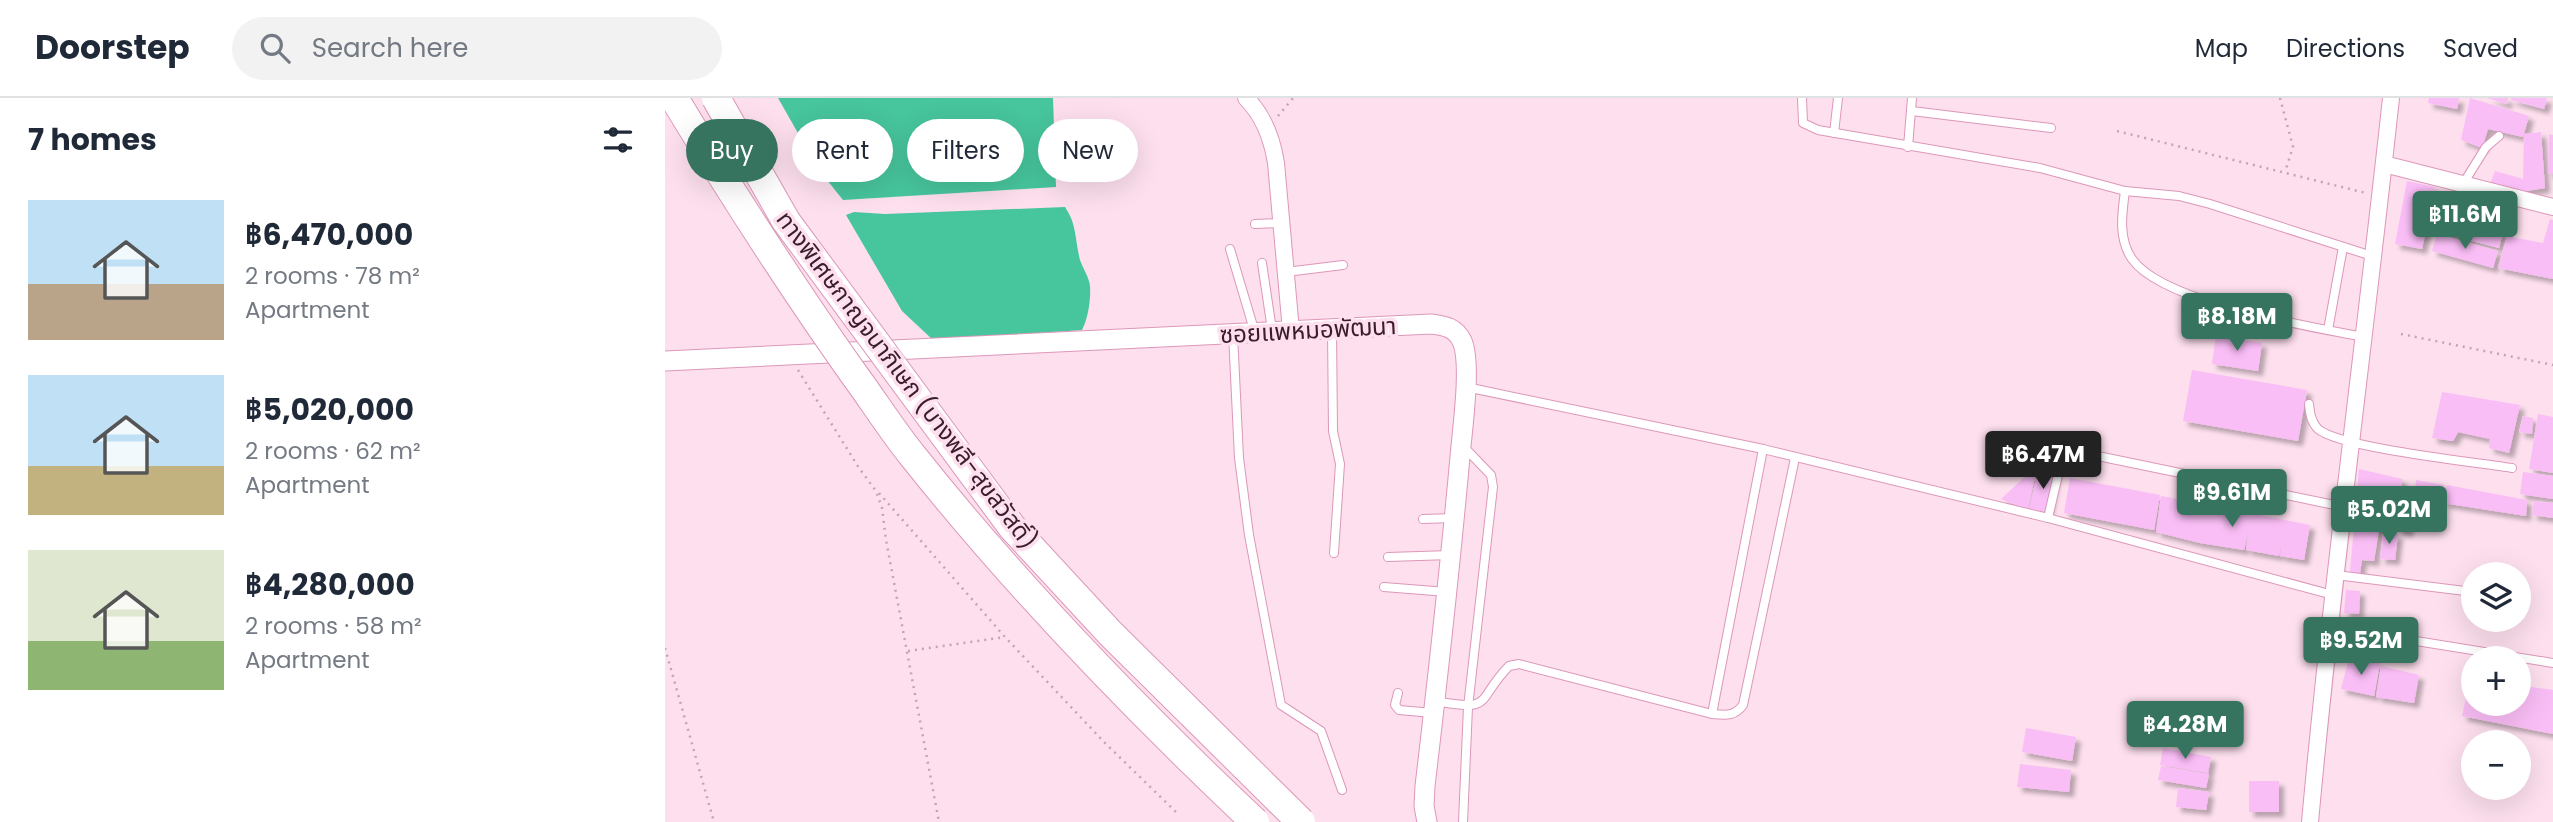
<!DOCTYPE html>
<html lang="en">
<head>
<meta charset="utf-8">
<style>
	body { margin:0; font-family:Poppins,"Noto Sans Thai",sans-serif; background:#f2f2f3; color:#1f2937; height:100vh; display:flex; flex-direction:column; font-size:26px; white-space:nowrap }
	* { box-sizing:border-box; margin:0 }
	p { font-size:23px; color:#747a83 }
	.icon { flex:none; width:38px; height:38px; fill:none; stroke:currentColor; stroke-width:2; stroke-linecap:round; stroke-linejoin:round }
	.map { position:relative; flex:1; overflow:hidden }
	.side { display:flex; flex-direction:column; background:#fff; width:665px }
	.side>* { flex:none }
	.guide { position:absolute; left:21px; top:21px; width:665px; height:63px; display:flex; gap:14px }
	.fabs { position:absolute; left:1796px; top:464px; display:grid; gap:14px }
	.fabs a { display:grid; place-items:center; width:70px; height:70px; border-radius:50%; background:#fff; box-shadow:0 7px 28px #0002; font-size:35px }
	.price { position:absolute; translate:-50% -60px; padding:0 16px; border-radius:7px; background:#37745f; color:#fff; font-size:23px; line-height:46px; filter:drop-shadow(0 2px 4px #0008) }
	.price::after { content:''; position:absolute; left:50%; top:42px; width:21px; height:16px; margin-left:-10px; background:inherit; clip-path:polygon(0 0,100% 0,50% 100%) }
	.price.current { background:#222; color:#fff }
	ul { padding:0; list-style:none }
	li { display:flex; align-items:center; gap:21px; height:175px; padding:0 28px }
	li span { display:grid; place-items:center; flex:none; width:196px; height:140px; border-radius:0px; color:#555 }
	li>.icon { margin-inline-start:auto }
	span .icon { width:84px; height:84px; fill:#fffc; stroke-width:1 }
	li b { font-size:30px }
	h2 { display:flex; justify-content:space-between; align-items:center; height:84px; padding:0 28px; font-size:30px }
	.pill { padding:0 24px; border-radius:32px; background:#fff; box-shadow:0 7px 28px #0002; font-size:24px; line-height:63px }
	.pill.current { background:#37745f; color:#fff }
	header { display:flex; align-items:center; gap:42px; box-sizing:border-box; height:98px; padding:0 35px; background:#fff; border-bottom:2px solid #e0e1e3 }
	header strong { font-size:33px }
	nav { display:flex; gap:38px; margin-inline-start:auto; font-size:24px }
	.search { width:490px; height:63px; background:#f2f2f3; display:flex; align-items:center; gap:18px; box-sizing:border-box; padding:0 24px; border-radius:38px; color:#747a83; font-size:26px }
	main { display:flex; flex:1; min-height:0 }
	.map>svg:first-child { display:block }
	.water { fill:#47c59d }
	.building { fill:#fabef6; filter:url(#shadow) }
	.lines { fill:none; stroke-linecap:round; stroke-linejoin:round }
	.service-casing { stroke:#dd97ba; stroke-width:10 }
	.minor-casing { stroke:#dd97ba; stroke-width:18 }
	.tertiary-casing { stroke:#dd97ba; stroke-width:21 }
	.path { stroke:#c2a5b3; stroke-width:2.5; stroke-dasharray:2 5; stroke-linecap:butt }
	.service { stroke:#fff; stroke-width:8 }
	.minor { stroke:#fff; stroke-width:16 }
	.tertiary { stroke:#fff; stroke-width:19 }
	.motorway-bridge-casing { stroke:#dd97ba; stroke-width:30; stroke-linecap:butt }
	.motorway-bridge { stroke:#fff; stroke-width:28 }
	.labels { text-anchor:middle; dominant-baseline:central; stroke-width:7; stroke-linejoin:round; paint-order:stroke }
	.street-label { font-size:24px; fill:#391d2c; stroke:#fddfed }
</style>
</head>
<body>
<header>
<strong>Doorstep</strong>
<div class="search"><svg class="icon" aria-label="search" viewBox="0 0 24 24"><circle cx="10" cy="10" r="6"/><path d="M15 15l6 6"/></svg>Search here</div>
<nav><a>Map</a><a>Directions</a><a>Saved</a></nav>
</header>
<main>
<section class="side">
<h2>7 homes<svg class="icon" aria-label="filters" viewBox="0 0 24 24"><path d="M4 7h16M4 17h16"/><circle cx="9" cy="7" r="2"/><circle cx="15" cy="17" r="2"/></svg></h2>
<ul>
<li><span style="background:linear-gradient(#bfe0f5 60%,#b9a48a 0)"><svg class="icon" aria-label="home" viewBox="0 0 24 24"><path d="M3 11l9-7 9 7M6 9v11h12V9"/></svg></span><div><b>฿6,470,000</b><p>2 rooms · 78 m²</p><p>Apartment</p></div></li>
<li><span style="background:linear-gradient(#bfe0f5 65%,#c2b280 0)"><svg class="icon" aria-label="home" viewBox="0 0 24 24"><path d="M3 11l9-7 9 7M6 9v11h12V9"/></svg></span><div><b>฿5,020,000</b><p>2 rooms · 62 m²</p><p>Apartment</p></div></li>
<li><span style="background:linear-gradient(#dfe7d0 65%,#8fb573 0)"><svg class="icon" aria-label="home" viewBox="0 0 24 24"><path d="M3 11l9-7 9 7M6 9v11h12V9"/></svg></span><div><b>฿4,280,000</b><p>2 rooms · 58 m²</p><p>Apartment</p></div></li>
</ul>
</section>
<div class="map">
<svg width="1888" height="724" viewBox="0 0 1888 724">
	<defs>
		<filter id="shadow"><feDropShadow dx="5" dy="5" stdDeviation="2" flood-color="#0004"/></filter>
	</defs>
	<rect width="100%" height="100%" fill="#fddfed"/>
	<g class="water">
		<path d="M 113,0 L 388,0 L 391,89 L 178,102 L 154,72 Z"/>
		<path d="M 400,109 C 412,126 410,143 415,162 C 418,171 424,179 425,188 C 426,201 423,221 417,232 L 268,242 L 237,213 L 181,117 L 189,114 L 220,116 Z"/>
	</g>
	<g class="building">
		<path d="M 1764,0 L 1794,0 L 1792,11 L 1763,5 Z"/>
		<path d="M 1805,0 L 1864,18 L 1858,39 L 1823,31 L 1817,50 L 1796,42 Z"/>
		<path d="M 1822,0 L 1843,0 L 1842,6 Z"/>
		<path d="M 1846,0 L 1882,0 L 1879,11 L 1846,2 Z"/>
		<path d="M 1876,34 L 1880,90 L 1855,94 L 1825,86 L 1830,73 L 1858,81 L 1859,36 Z"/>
		<path d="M 1884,36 L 1888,37 L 1888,76 L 1883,76 Z"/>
		<path d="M 1742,83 L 1770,89 L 1757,151 L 1730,146 Z"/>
		<path d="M 1815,102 L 1839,109 L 1835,124 L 1810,118 Z"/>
		<path d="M 1778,117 L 1838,134 L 1834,150 L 1773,134 Z"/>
		<path d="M 1885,121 L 1888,122 L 1888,181 L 1833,170 L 1842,138 L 1878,145 Z"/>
		<path d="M 1772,136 L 1833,153 L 1828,170 L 1767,153 Z"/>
		<path d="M 1551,237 L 1597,245 L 1593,273 L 1547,266 Z"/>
		<path d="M 1527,272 L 1642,292 L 1633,343 L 1518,323 Z"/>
		<path d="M 1777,294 L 1855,307 L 1844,355 L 1824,350 L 1825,341 L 1793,334 L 1788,343 L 1767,340 Z"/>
		<path d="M 1873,316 L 1888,319 L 1888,375 L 1864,371 Z"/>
		<path d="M 1858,318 L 1868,320 L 1867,336 L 1854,334 Z"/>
		<path d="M 1694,371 L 1737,381 L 1736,395 L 1720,394 L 1709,463 L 1697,462 L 1695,475 L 1685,474 Z"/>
		<path d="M 1367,372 L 1371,374 L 1363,412 L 1336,401 Z"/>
		<path d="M 1373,372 L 1391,375 L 1383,414 L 1364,411 Z"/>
		<path d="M 1858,374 L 1888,378 L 1888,401 L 1855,396 Z"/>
		<path d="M 1405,380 L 1495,397 L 1489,432 L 1399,415 Z"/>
		<path d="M 1751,382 L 1779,387 L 1777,400 L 1750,393 Z"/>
		<path d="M 1782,387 L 1862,402 L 1861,418 L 1778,405 Z"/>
		<path d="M 1496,398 L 1507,400 L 1504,420 L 1508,400 L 1540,406 L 1538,421 L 1541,407 L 1563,410 L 1559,432 L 1564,411 L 1645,427 L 1639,462 L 1615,458 L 1617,444 L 1614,458 L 1581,452 L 1583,434 L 1579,452 L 1535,445 L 1491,434 Z"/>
		<path d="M 1869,403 L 1888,405 L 1888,420 L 1867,417 Z"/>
		<path d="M 1734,416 L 1745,417 L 1743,434 L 1732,432 Z"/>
		<path d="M 1718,435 L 1733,436 L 1730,462 L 1715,461 Z"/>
		<path d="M 1681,492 L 1695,493 L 1694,516 L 1679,515 Z"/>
		<path d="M 1684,560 L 1715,565 L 1709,598 L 1676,591 Z"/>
		<path d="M 1716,568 L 1754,577 L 1749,605 L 1711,599 Z"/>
		<path d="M 1805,581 L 1808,581 L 1808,606 L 1853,606 L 1853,587 L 1888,592 L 1888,636 L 1797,618 Z"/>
		<path d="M 1361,630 L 1411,639 L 1407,663 L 1357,654 Z"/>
		<path d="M 1498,650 L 1546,659 L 1543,675 L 1495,667 Z"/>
		<path d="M 1355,666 L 1406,672 L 1404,694 L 1352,689 Z"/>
		<path d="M 1496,668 L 1544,676 L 1541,690 L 1493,682 Z"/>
		<rect x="1584" y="683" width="30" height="31"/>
		<path d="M 1513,690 L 1544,694 L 1541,712 L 1511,709 Z"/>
	</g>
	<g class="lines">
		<defs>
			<g id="service">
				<path d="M 1137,0 L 1138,25 L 1153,32 L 1375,70 L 1460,93 C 1457,115 1453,141 1467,161 C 1498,205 1644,228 1698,239"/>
				<path d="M 1247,13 L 1386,30"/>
				<path d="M 1169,35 L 1173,0"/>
				<path d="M 1243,49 L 1247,0"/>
				<path d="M 1798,86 L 1821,49 L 1834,38"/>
				<path d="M 1460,93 L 1514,98 L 1545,106 L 1707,158"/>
				<path d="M 590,126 L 617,125"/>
				<path d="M 565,151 L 590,235"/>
				<path d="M 597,165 L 607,232"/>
				<path d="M 621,174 L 678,167"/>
				<path d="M 667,231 L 668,333 L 675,366 L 669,455"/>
				<path d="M 1663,232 L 1678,149"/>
				<path d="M 570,236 L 568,236 L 574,360 L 584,437 L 616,607 L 656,633 L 677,692"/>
				<path d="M 801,289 L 1098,351 L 1383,420 L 1668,497"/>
				<path d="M 1644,306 C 1645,315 1646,324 1653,331 C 1675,350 1810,364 1847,370"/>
				<path d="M 798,348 L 826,377 L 828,389 L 803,609 L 798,724"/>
				<path d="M 1383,420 L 1399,351 L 1679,409"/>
				<path d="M 758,421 L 789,420"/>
				<path d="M 723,459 L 786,457"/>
				<path d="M 1671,477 L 1808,494"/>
				<path d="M 719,489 L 782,494"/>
				<path d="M 1664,529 L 1888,565"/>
				<path d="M 733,595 L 730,607 L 734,612 L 768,615"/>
				<path d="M 770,603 C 830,614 810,603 844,568 L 854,566 L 1047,616 C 1060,617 1069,619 1078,607 L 1130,360"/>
				<path d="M 1047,616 L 1098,351"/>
			</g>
			<g id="minor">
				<path d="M 581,0 C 599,18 607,40 611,65 L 626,233"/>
				<path d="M 1719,66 L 1888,109"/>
				<path d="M 1645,724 C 1667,482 1700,241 1726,0"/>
			</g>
			<path id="tertiary" d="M 0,263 L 766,226 C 780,228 790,229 797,243 C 807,265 797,333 795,359 C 785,469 773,578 760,688 L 759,708 L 762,724"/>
		</defs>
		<use href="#service" class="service-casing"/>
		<use href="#minor" class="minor-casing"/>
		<use href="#tertiary" class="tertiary-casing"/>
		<g class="path">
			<path d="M 1615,0 L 1628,49 L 1620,74"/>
			<path d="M 613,18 L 628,0"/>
			<path d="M 1452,33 L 1701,95"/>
			<path d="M 1736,236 L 1888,267"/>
			<path d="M 133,272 L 194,370 L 211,393 L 217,410 L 221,442 L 274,724"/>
			<path d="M 214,395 L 340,539 L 439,644 L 513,716"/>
			<path d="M 0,550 L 49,724"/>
			<path d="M 243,553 L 340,539"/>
		</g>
		<use href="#service" class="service"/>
		<use href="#minor" class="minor"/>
		<use href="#tertiary" class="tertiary"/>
		<defs>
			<g id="motorway-bridge">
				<path d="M 9,0 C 66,94 125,186 188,275 C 208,302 226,331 247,357 C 351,488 468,609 590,724"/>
				<path d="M 51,0 L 121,123 L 347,429 L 445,535 L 636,724"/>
			</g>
		</defs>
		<use href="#motorway-bridge" class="motorway-bridge-casing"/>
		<use href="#motorway-bridge" class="motorway-bridge"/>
	</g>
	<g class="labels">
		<g class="street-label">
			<text transform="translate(643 232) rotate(-3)">ซอยแพหมอพัฒนา</text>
			<text transform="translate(242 282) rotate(53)">ทางพิเศษกาญจนาภิเษก (บางพลี-สุขสวัสดิ์)</text>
		</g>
	</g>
</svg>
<div class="fabs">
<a><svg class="icon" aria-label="layers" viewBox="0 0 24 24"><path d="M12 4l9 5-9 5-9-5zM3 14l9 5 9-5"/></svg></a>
<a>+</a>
<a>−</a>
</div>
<b class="price" style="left:1800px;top:153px">฿11.6M</b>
<b class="price" style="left:1572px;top:255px">฿8.18M</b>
<b class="price current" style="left:1378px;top:393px">฿6.47M</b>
<b class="price" style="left:1567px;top:431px">฿9.61M</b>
<b class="price" style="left:1724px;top:448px">฿5.02M</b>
<b class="price" style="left:1696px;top:579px">฿9.52M</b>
<b class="price" style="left:1520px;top:663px">฿4.28M</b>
<div class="guide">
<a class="pill current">Buy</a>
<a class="pill">Rent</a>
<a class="pill">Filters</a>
<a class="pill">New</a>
</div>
</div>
</main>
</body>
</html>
